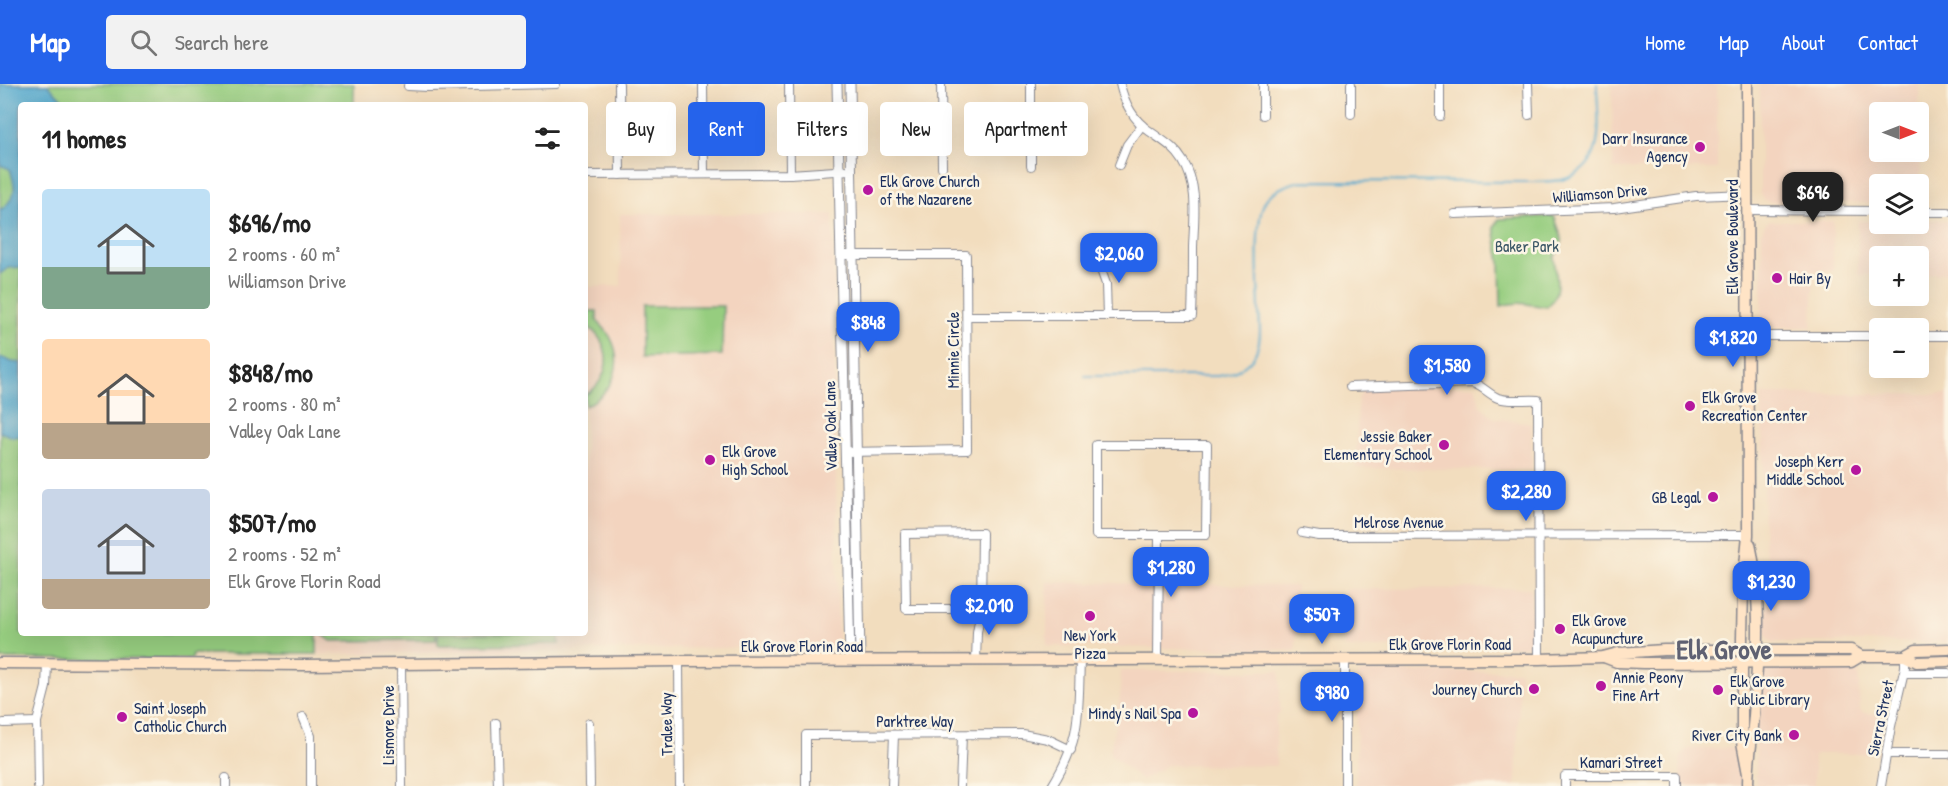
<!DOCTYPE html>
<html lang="en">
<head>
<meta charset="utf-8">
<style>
	body { margin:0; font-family:"Patrick Hand",sans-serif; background:#f2f2f2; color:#222; height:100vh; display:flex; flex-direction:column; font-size:22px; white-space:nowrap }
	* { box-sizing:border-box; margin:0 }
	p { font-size:20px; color:#767676 }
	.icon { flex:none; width:33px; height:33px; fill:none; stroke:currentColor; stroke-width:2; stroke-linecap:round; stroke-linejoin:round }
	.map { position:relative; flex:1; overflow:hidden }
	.drawer { position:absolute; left:18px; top:18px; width:570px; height:534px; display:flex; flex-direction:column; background:#fff; border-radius:6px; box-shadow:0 6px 24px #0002 }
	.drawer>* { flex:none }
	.top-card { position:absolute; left:606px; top:18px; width:570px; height:54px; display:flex; gap:12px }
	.needle { width:39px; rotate:90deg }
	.fabs { position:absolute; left:1869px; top:18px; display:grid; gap:12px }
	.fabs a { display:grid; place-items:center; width:60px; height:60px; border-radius:6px; background:#fff; box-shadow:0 6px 24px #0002; font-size:30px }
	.price { position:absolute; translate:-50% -51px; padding:0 14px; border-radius:12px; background:#2563eb; color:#fff; font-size:20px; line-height:39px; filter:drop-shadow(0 2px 3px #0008) }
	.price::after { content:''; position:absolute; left:50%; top:36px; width:18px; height:14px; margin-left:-9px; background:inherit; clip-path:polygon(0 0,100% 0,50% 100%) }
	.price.selected { background:#222; color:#fff }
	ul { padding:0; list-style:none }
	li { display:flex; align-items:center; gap:18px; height:150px; padding:0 24px }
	li span { display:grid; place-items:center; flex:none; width:168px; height:120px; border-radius:6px; color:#555 }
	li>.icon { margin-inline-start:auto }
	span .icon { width:72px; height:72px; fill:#fffc; stroke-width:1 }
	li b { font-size:26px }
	h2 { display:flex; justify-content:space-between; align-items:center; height:72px; padding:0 24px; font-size:26px }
	.chip { padding:0 21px; border-radius:6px; background:#fff; box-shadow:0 6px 24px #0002; font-size:21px; line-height:54px }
	.chip.selected { background:#2563eb; color:#fff }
	header { display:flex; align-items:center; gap:36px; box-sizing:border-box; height:84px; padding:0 30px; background:#2563eb; color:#fff }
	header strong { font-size:28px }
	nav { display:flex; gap:33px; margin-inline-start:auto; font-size:21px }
	.search { width:420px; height:54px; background:#f2f2f2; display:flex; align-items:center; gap:15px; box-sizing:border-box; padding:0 21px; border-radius:6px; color:#767676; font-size:22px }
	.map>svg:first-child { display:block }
	.built { fill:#f3d4bf; fill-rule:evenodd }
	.green { fill:#96cd7f; stroke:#587e6e; stroke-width:1.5 }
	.water { fill:#51a8ce; stroke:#366c96; stroke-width:1.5 }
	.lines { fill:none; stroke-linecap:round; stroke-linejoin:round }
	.stream { stroke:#51a8ce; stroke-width:2 }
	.minor-casing { stroke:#86868e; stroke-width:10 }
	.tertiary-casing { stroke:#86868e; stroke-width:11 }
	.secondary-casing { stroke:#86868e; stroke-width:13 }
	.minor { stroke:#fff; stroke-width:8 }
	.tertiary { stroke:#fff; stroke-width:9 }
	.secondary { stroke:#ffe4c6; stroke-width:10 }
	.poi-dot { fill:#b5179e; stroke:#fcf5e5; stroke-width:2 }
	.labels { text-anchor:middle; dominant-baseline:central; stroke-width:5; stroke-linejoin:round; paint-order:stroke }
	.poi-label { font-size:16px; fill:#1b2f5e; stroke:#fcf5e5; text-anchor:start }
	.street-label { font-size:16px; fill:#1b2f5e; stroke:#fcf5e5 }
	.park-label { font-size:16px; fill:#3a5666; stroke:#fcf5e5 }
	.town-label { font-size:28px; font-weight:bold; fill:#5f6172; stroke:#fcf5e5 }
</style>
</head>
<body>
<header>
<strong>Map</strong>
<div class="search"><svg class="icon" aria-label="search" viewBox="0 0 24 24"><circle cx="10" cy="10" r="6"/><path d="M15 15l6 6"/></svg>Search here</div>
<nav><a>Home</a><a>Map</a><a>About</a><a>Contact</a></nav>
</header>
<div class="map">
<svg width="1948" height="702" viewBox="0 0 1948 702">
	<rect width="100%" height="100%" fill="#fcf5e5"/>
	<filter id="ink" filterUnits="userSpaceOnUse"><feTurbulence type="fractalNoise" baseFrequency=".0167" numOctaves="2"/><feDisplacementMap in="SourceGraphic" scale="12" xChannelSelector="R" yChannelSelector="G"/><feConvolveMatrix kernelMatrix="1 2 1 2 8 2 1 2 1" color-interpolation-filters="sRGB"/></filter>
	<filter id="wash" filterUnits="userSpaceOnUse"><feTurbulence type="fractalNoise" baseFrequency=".008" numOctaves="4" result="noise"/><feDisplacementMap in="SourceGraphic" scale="24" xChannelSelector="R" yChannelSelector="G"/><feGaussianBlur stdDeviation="1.35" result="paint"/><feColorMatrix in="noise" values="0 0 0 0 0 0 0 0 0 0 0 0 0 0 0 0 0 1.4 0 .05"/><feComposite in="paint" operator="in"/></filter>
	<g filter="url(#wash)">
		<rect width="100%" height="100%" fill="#f2ddbe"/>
		<g class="built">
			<path d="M 1612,0 L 1717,0 L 1717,85 L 1613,85 Z"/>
			<path d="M 1760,0 L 1919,0 L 1921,119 L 1919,119 L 1918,100 L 1880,100 L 1879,119 L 1769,118 L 1764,116 L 1761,113 L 1760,109 ZM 1880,28 L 1918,28 L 1918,68 L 1880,68 Z"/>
			<path d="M 620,130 L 833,130 L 838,562 L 317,570 L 317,549 L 585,549 L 585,203 L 621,202 Z"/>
			<path d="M 1948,136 L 1948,189 L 1919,190 L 1918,172 L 1880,172 L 1879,191 L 1858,191 L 1858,137 L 1879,137 L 1880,140 L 1918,140 L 1919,137 Z"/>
			<path d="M 1770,137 L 1833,137 L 1833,186 L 1814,187 L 1812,243 L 1767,243 L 1762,237 L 1762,147 L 1765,140 Z"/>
			<path d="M 1476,302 L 1480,321 L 1494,334 L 1531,339 L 1532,386 L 1356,384 L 1358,316 L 1364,304 Z"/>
			<path d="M 1762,310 L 1948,310 L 1948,558 L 1772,558 L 1768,554 L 1765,548 L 1765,539 L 1768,510 L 1768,477 L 1764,461 Z"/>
			<path d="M 1047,498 L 1296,502 L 1296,566 L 1047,562 Z"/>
			<path d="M 1531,504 L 1532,558 L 1526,563 L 1345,564 L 1345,505 Z"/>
			<path d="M 1770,582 L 1858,582 L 1860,626 L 1864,629 L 1883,632 L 1877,670 L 1817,670 L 1814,673 L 1814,702 L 1756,702 L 1756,648 L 1762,586 Z"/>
			<path d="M 1121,587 L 1280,587 L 1280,629 L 1276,634 L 1276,682 L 1167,681 L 1142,696 L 1110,670 L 1120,612 Z"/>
			<path d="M 1520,587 L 1516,702 L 1356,702 L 1357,595 L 1359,590 L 1365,588 Z"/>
			<path d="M 1734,664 L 1739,670 L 1742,702 L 1681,702 L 1680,675 L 1687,665 Z"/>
		</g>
		<g class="green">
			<path d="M 0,0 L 354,0 L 354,21 L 21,21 L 21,549 L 317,549 L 317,570 L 192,570 L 192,575 L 0,575 Z"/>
			<path d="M 1554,132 C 1560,148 1567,158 1554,173 C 1556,192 1562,210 1547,223 C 1530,221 1518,216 1501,222 L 1500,178 L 1494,143 L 1499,135 Z"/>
			<path d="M 642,222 L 723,222 L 722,271 L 642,273 Z"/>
			<path d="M 585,227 L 597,227 L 597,237 C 627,263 622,305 585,322 L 585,311 C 613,295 613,257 585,241 Z"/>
			<path d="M 324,549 L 436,549 L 436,556 L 331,557 L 323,551 Z"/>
			<path d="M 438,549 L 559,549 L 559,560 L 438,561 Z"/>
		</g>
		<g class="water">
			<path d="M 0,0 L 47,0 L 61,14 L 64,21 L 21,21 L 21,183 L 8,184 L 0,190 L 0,125 L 4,124 C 17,109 16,104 10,85 L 0,81 L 1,60 L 0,56 Z"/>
			<path d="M 0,273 L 12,278 L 21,279 L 21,352 L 13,353 L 0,348 Z"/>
		</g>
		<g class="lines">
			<path class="stream" d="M 1085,292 L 1218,292 C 1231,290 1246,284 1254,272 C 1262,258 1260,243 1259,227 C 1259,203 1252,130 1268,113 C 1276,105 1290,99 1301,97 L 1532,98 C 1542,97 1555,98 1565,95 C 1609,81 1597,35 1597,0"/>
		</g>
	</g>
	<g filter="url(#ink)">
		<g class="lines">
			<defs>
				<g id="minor">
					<path d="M 619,0 L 620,91"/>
					<path d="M 703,0 L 704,90"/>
					<path d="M 789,0 L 790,90"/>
					<path d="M 941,0 L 942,83"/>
					<path d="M 1031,0 L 1031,82"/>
					<path d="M 1263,0 L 1263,31"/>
					<path d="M 1351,0 L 1351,30"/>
					<path d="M 1440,0 L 1440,32"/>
					<path d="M 1528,0 L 1529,31"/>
					<path d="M 408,2 L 428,3 L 556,0"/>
					<path d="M 1119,81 L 1127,61 L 1142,41"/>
					<path d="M 585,91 L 790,90 L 850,86"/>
					<path d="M 1747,126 L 1880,127"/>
					<path d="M 1918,128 L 1948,128"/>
					<path d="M 1455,130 L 1614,124 L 1696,112 L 1748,110"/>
					<path d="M 841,171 L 966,171 L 967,366 L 846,368"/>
					<path d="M 1098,177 L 1106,200 L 1107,232"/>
					<path d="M 967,232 L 1192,232 C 1193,209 1193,186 1193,163 C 1194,134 1199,102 1183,77 C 1174,62 1161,56 1148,46 C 1133,35 1124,18 1120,0"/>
					<path d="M 1748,252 L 1880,252"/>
					<path d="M 1918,252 L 1948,252"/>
					<path d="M 1350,303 L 1472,299 C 1482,301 1488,310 1498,314 C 1509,318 1526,315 1538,316 L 1539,575"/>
					<path d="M 1096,361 L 1207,361 L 1206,451 L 1096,451 Z"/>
					<path d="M 982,449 L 981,525 L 906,525 L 905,450 Z"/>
					<path d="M 1302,449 L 1319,452 L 1748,451"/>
					<path d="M 976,576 L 977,548 L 981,525"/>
					<path d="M 1158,576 L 1159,451"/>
					<path d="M 679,577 L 680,702"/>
					<path d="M 401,579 L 402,702"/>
					<path d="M 1904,589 L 1948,589"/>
					<path d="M 303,633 L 311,652 L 311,702"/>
					<path d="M 4,639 L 37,638"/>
					<path d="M 496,639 L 498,702"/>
					<path d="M 589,639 L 590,702"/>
					<path d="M 1887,670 L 1948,670"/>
					<path d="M 226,694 L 226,702"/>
					<path d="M 38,702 L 37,638 L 46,603 L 47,580"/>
					<path d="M 806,702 L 806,651 L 1022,650 L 1048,655 L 1071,666"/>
					<path d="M 892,702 L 894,651"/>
					<path d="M 960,702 L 962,651"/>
					<path d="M 1052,702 C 1082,654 1078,629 1080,576"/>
					<path d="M 1345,702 L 1345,575"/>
					<path d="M 1565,702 L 1565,692 L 1677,692 L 1677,702"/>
					<path d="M 1881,702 L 1891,642 L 1905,583 L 1905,572"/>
				</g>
				<g id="tertiary">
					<path d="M 837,0 L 850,576"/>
					<path d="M 850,0 L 860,576"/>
				</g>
				<g id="secondary">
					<path d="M 1747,0 L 1748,451 L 1743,502 L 1742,554 L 1742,658 L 1748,690"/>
					<path d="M 1905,572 L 1917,578 L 1948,577"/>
					<path d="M 1604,573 L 1617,578 L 1644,579 L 1851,578 L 1861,572"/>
					<path d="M 0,579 L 305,581 L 679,577 L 1539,575 L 1603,573 L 1618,569 L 1664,566 L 1851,566 L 1861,572 L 1905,572 L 1916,566 L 1948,565"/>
					<path d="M 1748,702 C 1748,679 1752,656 1754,632 C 1758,576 1762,515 1750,460"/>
				</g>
			</defs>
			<use href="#minor" class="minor-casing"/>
			<use href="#tertiary" class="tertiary-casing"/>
			<use href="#secondary" class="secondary-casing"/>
			<use href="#minor" class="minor"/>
			<use href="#tertiary" class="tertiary"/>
			<use href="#secondary" class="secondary"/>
		</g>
	</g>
	<g class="poi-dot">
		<circle cx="1700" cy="63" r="6"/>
		<circle cx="868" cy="106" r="6"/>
		<circle cx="1777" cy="194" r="6"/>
		<circle cx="1690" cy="322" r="6"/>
		<circle cx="1444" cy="361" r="6"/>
		<circle cx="710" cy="376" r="6"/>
		<circle cx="1856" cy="386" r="6"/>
		<circle cx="1713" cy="413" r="6"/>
		<circle cx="1090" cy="532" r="6"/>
		<circle cx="1560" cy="545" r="6"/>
		<circle cx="1601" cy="602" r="6"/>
		<circle cx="1534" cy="605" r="6"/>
		<circle cx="1718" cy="606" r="6"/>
		<circle cx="1193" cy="629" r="6"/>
		<circle cx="122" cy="633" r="6"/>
		<circle cx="1794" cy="651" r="6"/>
	</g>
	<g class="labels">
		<g class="poi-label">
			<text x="1688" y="54" text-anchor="end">Darr Insurance<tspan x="1688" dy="18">Agency</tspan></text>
			<text x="880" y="97">Elk Grove Church<tspan x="880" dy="18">of the Nazarene</tspan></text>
			<text x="1789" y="194">Hair By</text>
			<text x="1702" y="313">Elk Grove<tspan x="1702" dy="18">Recreation Center</tspan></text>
			<text x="1432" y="352" text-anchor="end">Jessie Baker<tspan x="1432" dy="18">Elementary School</tspan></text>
			<text x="722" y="367">Elk Grove<tspan x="722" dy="18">High School</tspan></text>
			<text x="1844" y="377" text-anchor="end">Joseph Kerr<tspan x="1844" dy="18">Middle School</tspan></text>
			<text x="1701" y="413" text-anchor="end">GB Legal</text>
			<text x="1572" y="536">Elk Grove<tspan x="1572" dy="18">Acupuncture</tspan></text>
			<text x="1090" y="551" text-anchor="middle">New York<tspan x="1090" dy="18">Pizza</tspan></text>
			<text x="1613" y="593">Annie Peony<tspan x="1613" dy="18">Fine Art</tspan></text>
			<text x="1730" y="597">Elk Grove<tspan x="1730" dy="18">Public Library</tspan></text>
			<text x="1522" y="605" text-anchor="end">Journey Church</text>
			<text x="134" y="624">Saint Joseph<tspan x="134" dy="18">Catholic Church</tspan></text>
			<text x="1181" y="629" text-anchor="end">Mindy's Nail Spa</text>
			<text x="1782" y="651" text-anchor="end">River City Bank</text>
		</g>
		<g class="street-label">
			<text transform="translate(1600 109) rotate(-5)">Williamson Drive</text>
			<text transform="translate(1732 153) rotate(-90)">Elk Grove Boulevard</text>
			<text transform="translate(953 266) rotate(-90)">Minnie Circle</text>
			<text transform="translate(830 342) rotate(-91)">Valley Oak Lane</text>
			<text x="1399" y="438">Melrose Avenue</text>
			<text x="1450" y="560">Elk Grove Florin Road</text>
			<text x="802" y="562">Elk Grove Florin Road</text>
			<text transform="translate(1880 634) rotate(-78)">Sierra Street</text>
			<text x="915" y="637">Parktree Way</text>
			<text transform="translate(666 640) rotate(-91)">Tralee Way</text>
			<text transform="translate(388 641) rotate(-90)">Lismore Drive</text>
			<text x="1621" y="678">Kamari Street</text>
		</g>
		<g class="park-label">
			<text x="1527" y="162">Baker Park</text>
		</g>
		<g class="town-label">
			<text x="1724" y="565">Elk Grove</text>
		</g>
	</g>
</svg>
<div class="fabs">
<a><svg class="needle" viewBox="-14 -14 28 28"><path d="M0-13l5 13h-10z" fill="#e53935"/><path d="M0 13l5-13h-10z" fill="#767676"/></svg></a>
<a><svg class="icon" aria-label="layers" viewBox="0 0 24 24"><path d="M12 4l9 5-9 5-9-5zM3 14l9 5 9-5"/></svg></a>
<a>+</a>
<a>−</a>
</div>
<b class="price selected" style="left:1813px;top:139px">$696</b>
<b class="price" style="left:1119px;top:200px">$2,060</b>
<b class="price" style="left:868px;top:269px">$848</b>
<b class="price" style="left:1733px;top:284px">$1,820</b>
<b class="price" style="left:1447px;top:312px">$1,580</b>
<b class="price" style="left:1526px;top:438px">$2,280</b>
<b class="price" style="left:1171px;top:514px">$1,280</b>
<b class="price" style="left:1771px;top:528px">$1,230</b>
<b class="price" style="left:989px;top:552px">$2,010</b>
<b class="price" style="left:1322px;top:561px">$507</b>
<b class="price" style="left:1332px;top:639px">$980</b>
<div class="top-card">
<a class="chip">Buy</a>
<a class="chip selected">Rent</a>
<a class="chip">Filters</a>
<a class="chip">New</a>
<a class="chip">Apartment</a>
</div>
<section class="drawer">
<h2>11 homes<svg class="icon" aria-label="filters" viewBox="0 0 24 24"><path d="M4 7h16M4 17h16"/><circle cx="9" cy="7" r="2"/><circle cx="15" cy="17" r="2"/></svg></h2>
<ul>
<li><span style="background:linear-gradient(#bfe0f5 65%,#7fa58c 0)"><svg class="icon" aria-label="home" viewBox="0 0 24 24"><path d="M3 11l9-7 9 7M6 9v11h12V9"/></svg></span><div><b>$696/mo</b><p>2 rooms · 60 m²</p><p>Williamson Drive</p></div></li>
<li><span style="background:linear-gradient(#ffd9b3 70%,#b9a48a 0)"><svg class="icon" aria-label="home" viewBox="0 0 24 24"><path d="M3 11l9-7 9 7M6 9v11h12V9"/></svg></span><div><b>$848/mo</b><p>2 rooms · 80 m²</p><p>Valley Oak Lane</p></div></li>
<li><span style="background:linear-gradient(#c9d6e8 75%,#b9a48a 0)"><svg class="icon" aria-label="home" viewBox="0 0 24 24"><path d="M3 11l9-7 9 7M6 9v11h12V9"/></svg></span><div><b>$507/mo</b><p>2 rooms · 52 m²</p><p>Elk Grove Florin Road</p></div></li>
</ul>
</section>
</div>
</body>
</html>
